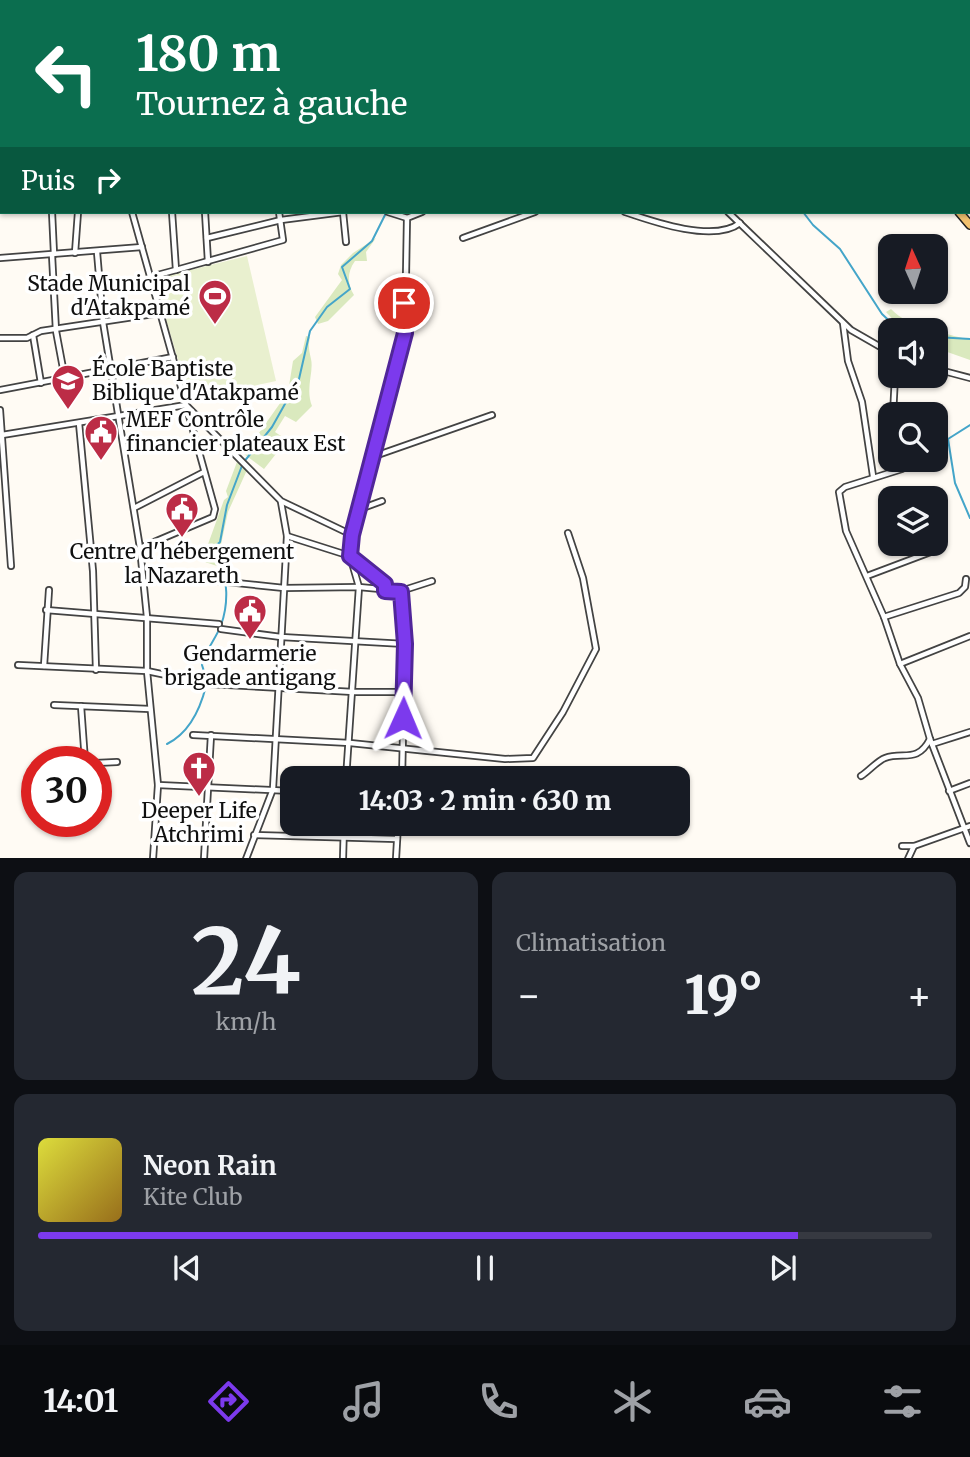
<!DOCTYPE html>
<html lang="fr">
<meta charset="utf-8">
<style>
body{margin:0;font-family:Merriweather,serif;background:#242831;color:#f1f3f6;height:100vh;display:flex;flex-direction:column;font-size:26px;white-space:nowrap}
*{box-sizing:border-box;margin:0}
p{font-size:23px;color:#9ea1a6}
.icon{flex:none;width:38px;height:38px;fill:none;stroke:currentColor;stroke-width:2;stroke-linecap:round;stroke-linejoin:round}
.map{position:relative;height:858px;overflow:hidden}
.details{display:flex;flex-direction:column;gap:14px;padding:14px;background:#0d0f14;flex:1}
.details>*{flex:none}
.top-card{position:absolute;left:0px;top:0px;width:971px;height:214px;box-shadow:0 2px 5px #0004;background:#0b6e4f;color:#fff;overflow:hidden}
.needle{width:46px;rotate:357deg}
.fabs{position:absolute;left:878px;top:234px;display:grid;gap:14px}
.fabs a{display:grid;place-items:center;width:70px;height:70px;border-radius:14px;background:#171b24;box-shadow:0 2px 5px #0004;font-size:35px}
.speed{position:absolute;left:21px;top:746px;display:flex;gap:14px;font-size:35px;font-weight:700;text-align:center}
.speed>*{display:grid;place-content:center;width:91px;height:91px;border-radius:50%;background:#171b24;box-shadow:0 2px 5px #0004;line-height:1}
.speed .limit{border:10px solid #d22;background:#fff;color:#111}
.pin{position:absolute;display:grid;place-items:center;width:60px;height:60px;color:#fff;margin:-30px;border:4px solid #fff;border-radius:50%;box-shadow:0 2px 7px #0007}
.me{position:absolute;width:77px;margin:-38px;rotate:1deg;stroke-linejoin:round;filter:drop-shadow(0 0 5px #0008)}
.turn{display:flex;align-items:center;gap:24px;height:147px;padding:0 21px;font-size:32px}
.turn .icon{width:91px;height:91px;stroke-width:2.5}
.turn b{display:block;font-size:49px;line-height:60px}
.then{display:flex;align-items:center;height:66px;padding:0 21px;background:#0003;gap:14px;font-size:26px}
.big{font-size:52px;font-weight:800;line-height:1.1}
.details .tile{flex:1;display:flex;flex-direction:column;justify-content:center;gap:10px;min-width:0;padding:0 24px;border-radius:14px;background:#242831}
.details .dial{align-items:center;gap:0}
.dial b{font-size:91px;line-height:1}
.song{display:flex;align-items:center;gap:21px}
.cover{width:84px;height:84px;border-radius:10px;background:linear-gradient(135deg,hsl(60 70% 55%),hsl(40 70% 35%))}
.played{height:7px;border-radius:4px;background:linear-gradient(90deg,#7c3aed 85%,#363941 85%)}
.keys{display:flex;justify-content:space-around;direction:ltr}
.heat{display:flex;justify-content:space-between;align-items:center;font-size:38px;direction:ltr}
.details .tiles{flex:1;display:grid;gap:14px;grid-template-columns:1fr 1fr}
.tile:last-child{grid-column:span 2}
.trip{position:absolute;left:280px;top:766px;width:410px;height:70px;border-radius:14px;background:#171b24;box-shadow:0 2px 5px #0004;font-weight:800;line-height:70px;text-align:center}
.tabs{display:flex;height:112px;justify-content:space-around;align-items:center;background:#090b0e;color:#9ea1a6}
.tabs .icon{width:49px;height:49px}
.tabs .selected{color:#7c3aed}
.tabs b{font-size:32px;color:#f1f3f6}
.map>svg:first-child{display:block}
.green{fill:#dae9be}
.pitch{fill:#e9f0cf}
.lines{fill:none;stroke-linecap:round;stroke-linejoin:round}
.stream{stroke:#44a5c9;stroke-width:2}
.minor-casing{stroke:#434343;stroke-width:8}
.primary-casing{stroke:#212121;stroke-width:10}
.minor{stroke:#fff;stroke-width:4.5}
.primary{stroke:#f3c26f;stroke-width:7}
.route-casing{stroke:#51269a;stroke-width:18}
.route{stroke:#7c3aed;stroke-width:12}
.labels{text-anchor:middle;stroke-width:7;stroke-linejoin:round;paint-order:stroke}
.poi-label{font-size:21px;fill:#101010;stroke:#fff}
</style>
<div class="map">
<svg width="970" height="859" viewBox="0 0 970 859">
<rect width="100%" height="100%" fill="#fffbf4"/>
<!-- green -->
<g class="green">
<path d="M376 238 366 252 367 261H355C347 272 347 284 354 295L328 321 318 324 315 317 342 280 338 274 341 265 353 253Z"/>
<path d="M891 309C910 329 943 332 970 340V360L936 348V331H904L886 312Z"/>
<path d="M306 336 310 337C308 347 309 350 311 359 314 372 305 388 312 406L296 422 285 416 275 432 287 440 264 469 244 454 288 392 293 361 302 353Z"/>
<polygon points="237,462 247,470 228,512 220,549 210,555 224,562 229,568 226,569 202,561 199,550 207,547 224,500 228,497 226,491"/>
</g>
<!-- pitch -->
<polygon class="pitch" points="247,256 276,381 190,400 154,279"/>
<g class="lines">
<!-- stream -->
<g class="stream">
<polyline points="425,0 426,2"/>
<polyline points="591,0 592,2"/>
<polyline points="803,212 813,225 840,249 882,314 900,331"/>
<polyline points="936,337 970,339"/>
<polyline points="970,425 948,439 955,483 970,518"/>
<path d="M207 681 202 665C205 650 216 639 221 625 228 606 229 578 218 561L211 560 206 554 220 542 227 505 243 463 272 427 299 379 310 331 327 307 350 289 342 267 372 241 386 213"/>
<path d="M167 744C189 733 200 710 206 686"/>
</g>
<defs>
<g id="minor">
<polyline points="30,0 30,2"/>
<polyline points="74,0 74,2"/>
<polyline points="300,0 305,2"/>
<polyline points="368,0 369,2"/>
<polyline points="476,0 479,2"/>
<polyline points="553,0 555,2"/>
<polyline points="165,2 165,0"/>
<polyline points="210,2 216,0"/>
<polyline points="254,2 255,0"/>
<polyline points="482,2 483,0"/>
<polyline points="639,2 640,0"/>
<polyline points="771,2 772,0"/>
<polyline points="873,2 875,0"/>
<polyline points="0,31 2,31"/>
<polyline points="970,133 970,132"/>
<polyline points="0,169 2,169"/>
<polyline points="52,212 54,254"/>
<polyline points="132,212 186,405 281,501 352,535"/>
<polyline points="205,212 208,262"/>
<polyline points="343,212 346,242"/>
<polyline points="388,212 407,218"/>
<path d="M625 212C654 222 714 243 740 223"/>
<polyline points="728,212 851,330 891,353"/>
<polyline points="207,238 281,220 343,212"/>
<polyline points="463,238 535,212"/>
<polyline points="97,252 103,322 140,548 147,617 147,671 158,785 153,859"/>
<polyline points="75,253 78,212"/>
<polyline points="52,255 56,331 65,379"/>
<polyline points="0,258 142,247"/>
<polyline points="176,270 283,240 279,212"/>
<polyline points="150,277 176,270 172,212"/>
<polyline points="843,323 848,361 862,402 873,476"/>
<polyline points="33,335 41,383"/>
<polyline points="0,338 27,338 41,331 160,313"/>
<polyline points="936,369 970,378"/>
<polyline points="0,390 173,357"/>
<polyline points="0,410 11,566"/>
<polyline points="893,415 895,376"/>
<polyline points="79,423 93,571 96,670"/>
<polyline points="2,435 186,405 215,509 213,517 140,548"/>
<polyline points="372,457 492,415"/>
<polyline points="912,460 902,469 845,487 839,492 846,531 884,617 900,664 918,698 930,739 970,843"/>
<polyline points="134,508 204,472"/>
<polyline points="360,509 382,501"/>
<polyline points="287,536 350,556 385,584 385,591"/>
<polyline points="159,575 284,588 359,587 401,591 432,581"/>
<polyline points="867,576 936,550"/>
<polyline points="401,591 405,644 402,779"/>
<polyline points="46,610 219,624"/>
<polyline points="884,617 959,593 965,587 966,579"/>
<polyline points="221,629 281,637 405,644"/>
<polyline points="900,664 970,636"/>
<polyline points="18,665 147,671 209,684 354,692 403,692"/>
<polyline points="44,666 49,590"/>
<polyline points="54,705 150,709"/>
<polyline points="81,706 85,761"/>
<polyline points="193,735 350,743 505,759 533,758 563,712 596,649 583,578 568,533"/>
<polyline points="932,744 970,732"/>
<polyline points="96,763 117,762"/>
<path d="M861 776C869 771 877 761 885 758 903 751 917 764 930 739"/>
<polyline points="346,779 359,587 350,556 352,535 405,333 407,218 422,212"/>
<polyline points="158,785 292,791"/>
<polyline points="949,791 970,783"/>
<polyline points="254,835 397,839"/>
<polyline points="902,846 914,846"/>
<polyline points="204,859 211,735"/>
<polyline points="246,859 273,789 287,536 281,502"/>
<polyline points="343,859 344,824"/>
<polyline points="396,859 398,824"/>
<polyline points="908,859 914,846 970,826"/>
</g>
<g id="primary">
<polyline points="720,0 722,2"/>
<polyline points="959,212 970,225"/>
</g>
</defs>
<!-- minor casing -->
<use href="#minor" class="minor-casing"/>
<!-- primary casing -->
<use href="#primary" class="primary-casing"/>
<!-- minor -->
<use href="#minor" class="minor"/>
<!-- primary -->
<use href="#primary" class="primary"/>
</g>
<g class="lines">
<defs>
<polyline id="route" points="403,718 405,644 401,592 385,591 385,584 350,556 352,535 405,333 404,303"/>
</defs>
<!-- route casing -->
<use href="#route" class="route-casing"/>
<!-- route -->
<use href="#route" class="route"/>
</g>
<!-- icons -->
<defs>
<symbol id="stadium-pin" viewBox="-11 -11 22 30"><path d="M0 17L-7.5 6A9.5 9.5 0 1 1 7.5 6Z" fill="#bc2c46" stroke="#fff"/><path d="M0-5a6.5 5 0 1 0 0 10a6.5 5 0 1 0 0-10ZM-3.5-1.8h7v3.6h-7Z" fill="#fff"/></symbol>
<symbol id="school-pin" viewBox="-11 -11 22 30"><path d="M0 17L-7.5 6A9.5 9.5 0 1 1 7.5 6Z" fill="#bc2c46" stroke="#fff"/><path d="M0-5L7-2L0 1L-7-2ZM-4 1L0 2.5L4 1V4Q0 6-4 4Z" fill="#fff"/></symbol>
<symbol id="civic-pin" viewBox="-11 -11 22 30"><path d="M0 17L-7.5 6A9.5 9.5 0 1 1 7.5 6Z" fill="#bc2c46" stroke="#fff"/><path d="M-.6-6.5H3V-4.5H.6V-3L4-1V1h2V6H-6V1h2V-1L-.6-3ZM-1.2 2.5V6h2.4V2.5Z" fill="#fff"/></symbol>
<symbol id="church-pin" viewBox="-11 -11 22 30"><path d="M0 17L-7.5 6A9.5 9.5 0 1 1 7.5 6Z" fill="#bc2c46" stroke="#fff"/><path d="M-1.2-6h2.4v3.5h3.3v2.4h-3.3V6h-2.4V-.1h-3.3v-2.4h3.3Z" fill="#fff"/></symbol>
</defs>
<g fill-rule="evenodd">
<use href="#stadium-pin" x="196" y="277" width="38" height="52"/>
<use href="#school-pin" x="49" y="362" width="38" height="52"/>
<use href="#civic-pin" x="82" y="413" width="38" height="52"/>
<use href="#civic-pin" x="163" y="490" width="38" height="52"/>
<use href="#civic-pin" x="231" y="592" width="38" height="52"/>
<use href="#church-pin" x="180" y="749" width="38" height="52"/>
</g>
<g class="labels">
<!-- poi labels -->
<g class="poi-label">
<text x="190" y="291" text-anchor="end">Stade Municipal<tspan x="190" dy="24">d'Atakpamé</tspan></text>
<text x="92" y="376" text-anchor="start">École Baptiste<tspan x="92" dy="24">Biblique d'Atakpamé</tspan></text>
<text x="126" y="427" text-anchor="start">MEF Contrôle<tspan x="126" dy="24">financier plateaux Est</tspan></text>
<text x="182" y="559">Centre d'hébergement<tspan x="182" dy="24">la Nazareth</tspan></text>
<text x="250" y="661">Gendarmerie<tspan x="250" dy="24">brigade antigang</tspan></text>
<text x="199" y="818">Deeper Life<tspan x="199" dy="24">Atchrimi</tspan></text>
</g>
</g>
</svg>
<div class="fabs">
<a><svg class="needle" viewBox="-14 -14 28 28"><path d="M0-13l5 13h-10z" fill="#e53935"/><path d="M0 13l5-13h-10z" fill="#9ea1a6"/></svg></a>
<a><svg class="icon" aria-label="sound" viewBox="0 0 24 24"><path d="M4 9h4l5-4v14l-5-4H4zM17 9q2 3 0 6"/></svg></a>
<a><svg class="icon" aria-label="search" viewBox="0 0 24 24"><circle cx="10" cy="10" r="6"/><path d="M15 15l6 6"/></svg></a>
<a><svg class="icon" aria-label="layers" viewBox="0 0 24 24"><path d="M12 4l9 5-9 5-9-5zM3 14l9 5 9-5"/></svg></a>
</div>
<div class="speed"><div class="limit">30</div></div>
<div class="pin" style="left:404px;top:303px;background:#d93025"><svg class="icon" aria-label="arrive" viewBox="0 0 24 24"><path d="M6 21V4h12l-3 4 3 4H6"/></svg></div>
<svg class="me" style="left:403px;top:718px" viewBox="-20 -20 40 40"><path d="M0-17L14 15 0 8-14 15z" fill="#7c3aed" stroke="#fff" stroke-width="4"/></svg>
<div class="trip">14:03 · 2 min · 630 m</div>
<div class="top-card">
<div class="turn"><svg class="icon" aria-label="left" viewBox="0 0 24 24"><path d="M17 20v-9H6M10 6l-5 5 5 5"/></svg><div><b>180 m</b>Tournez à gauche</div></div>
<div class="then">Puis<svg class="icon" aria-label="right" viewBox="0 0 24 24"><path d="M7 20v-9h11M14 6l5 5-5 5"/></svg></div>
</div>
</div>
<section class="details">
<div class="tiles">
<div class="tile dial"><b>24</b><p>km/h</p></div>
<div class="tile"><p>Climatisation</p>
<div class="heat"><a>−</a><b class="big">19°</b><a>+</a></div>
</div>
<div class="tile">
<div class="song"><i class="cover"></i><div><b>Neon Rain</b><p>Kite Club</p></div></div>
<div class="played"></div>
<div class="keys"><svg class="icon" aria-label="previous" viewBox="0 0 24 24"><path d="M18 5L8 12l10 7zM5 5v14"/></svg><svg class="icon" aria-label="pause" viewBox="0 0 24 24"><path d="M8 5v14M16 5v14"/></svg><svg class="icon" aria-label="next" viewBox="0 0 24 24"><path d="M6 5l10 7-10 7zM19 5v14"/></svg></div>
</div>
</div>
</section>
<nav class="tabs">
<b>14:01</b>
<svg class="icon selected" aria-label="directions" viewBox="0 0 24 24"><path d="M12 3l9 9-9 9-9-9zM9 14v-3h6M13 9l2 2-2 2"/></svg>
<svg class="icon" aria-label="music" viewBox="0 0 24 24"><path d="M9 18V5l10-2v13"/><circle cx="6" cy="18" r="3"/><circle cx="16" cy="16" r="3"/></svg>
<svg class="icon" aria-label="phone" viewBox="0 0 24 24"><path d="M5 4h4l2 5-3 2q2 4 5 5l2-3 5 2v4C11 20 4 13 5 4z"/></svg>
<svg class="icon" aria-label="climate" viewBox="0 0 24 24"><path d="M12 3v18M4 7l16 10M4 17L20 7"/></svg>
<svg class="icon" aria-label="car" viewBox="0 0 24 24"><path d="M5 17H2v-5l4-1 3-4h7l3 4 3 1v5h-3M9 17h6M6 11h13"/><circle cx="7" cy="17" r="2"/><circle cx="17" cy="17" r="2"/></svg>
<svg class="icon" aria-label="filters" viewBox="0 0 24 24"><path d="M4 7h16M4 17h16"/><circle cx="9" cy="7" r="2"/><circle cx="15" cy="17" r="2"/></svg>
</nav>
